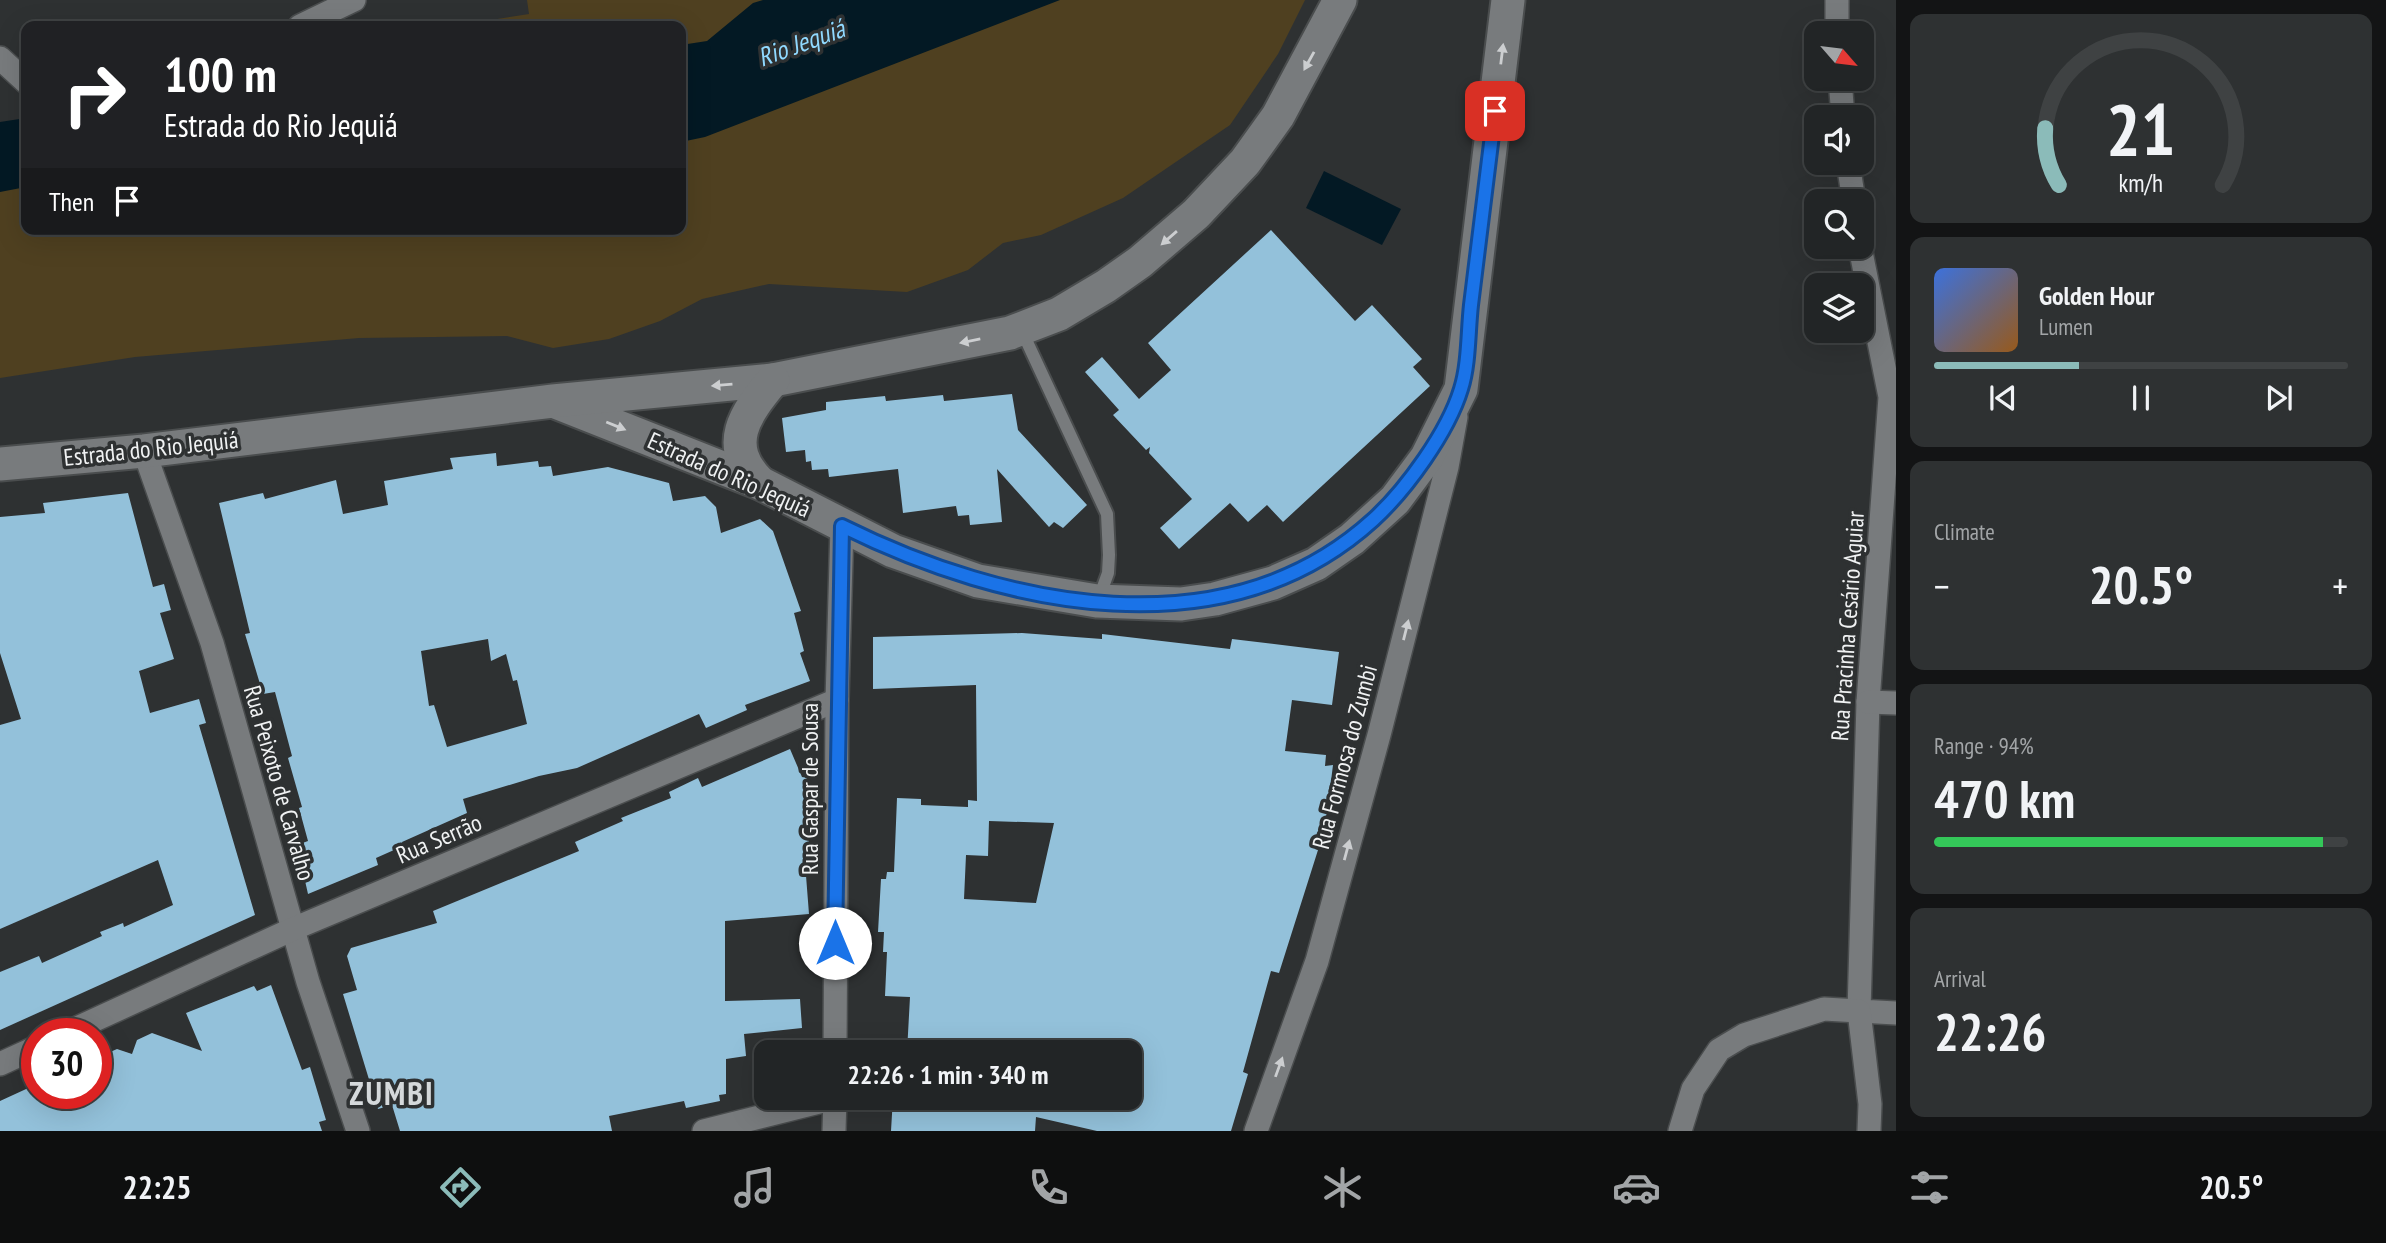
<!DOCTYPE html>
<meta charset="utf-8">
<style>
body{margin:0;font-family:"PT Sans Narrow",sans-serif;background:#2e3132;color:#f1f3f6;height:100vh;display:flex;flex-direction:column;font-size:26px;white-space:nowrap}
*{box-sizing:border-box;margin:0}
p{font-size:23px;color:#a2a5a7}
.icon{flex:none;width:38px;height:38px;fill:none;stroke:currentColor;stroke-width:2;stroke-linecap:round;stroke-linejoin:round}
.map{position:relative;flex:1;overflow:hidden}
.side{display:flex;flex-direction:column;gap:14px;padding:14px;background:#131415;width:490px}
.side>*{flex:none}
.top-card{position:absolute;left:21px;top:21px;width:665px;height:214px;border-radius:14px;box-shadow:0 7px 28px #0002,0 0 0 2px #3f4243;background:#202124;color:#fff;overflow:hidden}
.needle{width:46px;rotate:118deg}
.tools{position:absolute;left:1804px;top:21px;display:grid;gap:14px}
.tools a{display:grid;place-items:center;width:70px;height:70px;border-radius:14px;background:#222526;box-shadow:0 7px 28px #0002,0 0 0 2px #3f4243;font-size:35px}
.speed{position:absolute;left:21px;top:1018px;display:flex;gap:14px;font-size:35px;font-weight:700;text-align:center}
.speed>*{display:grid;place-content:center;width:91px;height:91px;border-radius:50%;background:#222526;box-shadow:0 7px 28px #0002,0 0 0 2px #3f4243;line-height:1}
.speed .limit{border:10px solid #d22;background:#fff;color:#111}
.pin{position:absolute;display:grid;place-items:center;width:60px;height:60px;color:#fff;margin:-30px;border-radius:14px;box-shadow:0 4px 10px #0006}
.me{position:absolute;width:77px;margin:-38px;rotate:0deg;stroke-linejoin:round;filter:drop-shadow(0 0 5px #0008)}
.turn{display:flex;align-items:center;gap:24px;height:147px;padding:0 28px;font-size:32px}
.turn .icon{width:91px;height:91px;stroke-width:2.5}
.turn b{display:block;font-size:49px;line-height:60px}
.then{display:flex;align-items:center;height:66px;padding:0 28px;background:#0003;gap:14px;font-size:26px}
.big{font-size:52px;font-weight:700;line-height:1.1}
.side .tile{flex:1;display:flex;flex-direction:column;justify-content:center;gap:10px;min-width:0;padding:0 24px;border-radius:14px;background:#2e3132}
.side .dial{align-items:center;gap:0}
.dial svg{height:182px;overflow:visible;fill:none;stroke:#3f4243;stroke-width:7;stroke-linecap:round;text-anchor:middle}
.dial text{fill:#f1f3f6;stroke:none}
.song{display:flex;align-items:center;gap:21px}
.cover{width:84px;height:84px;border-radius:10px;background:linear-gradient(135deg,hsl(220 70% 55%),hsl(30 70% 35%))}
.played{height:7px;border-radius:4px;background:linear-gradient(90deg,#8bbbb9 35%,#3f4243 35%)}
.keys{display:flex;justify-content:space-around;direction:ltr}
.heat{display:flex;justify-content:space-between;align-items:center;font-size:38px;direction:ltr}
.charge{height:10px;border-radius:5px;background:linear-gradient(90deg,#34c759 94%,#3f4243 0)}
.trip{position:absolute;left:754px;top:1040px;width:388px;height:70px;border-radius:14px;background:#222526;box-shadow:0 7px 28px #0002,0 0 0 2px #3f4243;font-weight:700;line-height:70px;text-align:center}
.menu{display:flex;height:112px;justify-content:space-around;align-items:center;background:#0e0f0f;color:#a2a5a7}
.menu .icon{width:49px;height:49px}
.menu .current{color:#8bbbb9}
.menu b{font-size:32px;color:#f1f3f6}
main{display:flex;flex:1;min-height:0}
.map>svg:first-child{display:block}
.green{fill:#4f4020}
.water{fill:#031924}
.building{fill:#93c1da;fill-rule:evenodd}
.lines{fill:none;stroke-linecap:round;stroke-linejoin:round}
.lane-casing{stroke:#4a4d4e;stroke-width:16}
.street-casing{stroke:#4a4d4e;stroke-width:26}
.secondary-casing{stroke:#4a4d4e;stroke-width:37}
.lane{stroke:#787b7d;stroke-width:12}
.street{stroke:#787b7d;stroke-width:23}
.secondary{stroke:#787b7d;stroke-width:33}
.oneway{fill:#ccced0}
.route-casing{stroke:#114b97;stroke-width:18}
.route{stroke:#1a73e8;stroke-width:12}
.labels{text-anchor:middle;stroke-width:7;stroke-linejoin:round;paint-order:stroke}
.street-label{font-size:24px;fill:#f0f2f3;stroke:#2e3132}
.water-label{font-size:26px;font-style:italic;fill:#90d9ff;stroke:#2e3132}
.district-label{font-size:32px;font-weight:bold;letter-spacing:2px;fill:#d5d9db;stroke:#2e3132}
</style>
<main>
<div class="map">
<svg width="1896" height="1131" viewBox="0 0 1896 1131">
<rect width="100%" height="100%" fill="#2e3132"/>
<!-- green -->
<g class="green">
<polygon points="527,0 801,0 681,57 681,26 453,26 529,14"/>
<polygon points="1016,0 1305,0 1278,54 1230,125 1123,198 1041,235 1003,243 968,270 907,292 769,284 702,299 660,321 609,339 553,348 507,336 359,338 135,357 0,378 0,176 26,171 26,229 681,229 681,126"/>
</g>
<!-- water -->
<g class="water">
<polygon points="763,0 1060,0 705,137 681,142 681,45 707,41 753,3"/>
<polygon points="26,118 26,187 0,192 0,122"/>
<polygon points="1324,171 1401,209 1382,245 1306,208"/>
</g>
<!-- building -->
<g class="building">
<polygon points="1271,230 1355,321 1372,305 1422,359 1413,367 1430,386 1283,522 1267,505 1248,522 1230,503 1179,549 1160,528 1192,499 1149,453 1150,447 1146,450 1113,415 1119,410 1085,372 1102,357 1139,399 1171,370 1148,343"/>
<polygon points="1012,394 1018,430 1087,505 1063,528 1054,522 1049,527 997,469 1002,522 970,525 969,515 958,516 956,506 903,513 898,469 829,477 828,469 812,470 811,461 806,462 805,450 786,452 782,418 826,410 826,402 885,396 886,401 943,395 944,401"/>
<path d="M496 453 497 466 538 461 539 467 551 466 553 476 608 467 669 483 673 501 705 496 716 507 721 533 760 519 773 531 801 611 794 613 804 651 800 653 810 681 745 705 747 710 706 728 699 714 577 768 539 776 463 799 467 813 402 842 403 846 376 858 378 865 308 894 297 845 308 841 299 808 302 807 288 758 292 756 275 692 263 694 245 634 250 633 219 503 263 493 265 499 336 480 343 514 388 505 384 481 453 469 450 458ZM488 639 491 661 506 654 513 681 517 680 527 724 447 747 434 705 429 706 421 651Z"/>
<polygon points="128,493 153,587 164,584 171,610 160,613 174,659 139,671 150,713 199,699 206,723 199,725 255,915 0,1030 0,972 39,956 42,963 102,936 100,932 123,923 124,927 173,905 158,860 0,929 0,725 21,719 0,653 0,517 45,513 43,503"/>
<path d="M1022 633 1102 639V634L1230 649 1232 639 1339 652 1332 705 1292 700 1285 751 1326 755 1325 766 1333 765 1327 813 1315 849 1318 850 1279 973 1271 971 1243 1072 1248 1074 1231 1131H1097L1036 1117 1035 1131H891L893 1097H1098L1130 1105V1052H907L910 997 885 996 887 952H883L884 932H878L881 879H886L887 872H894L897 798 921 799V805L968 807V800L977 801 976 685 873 689V637ZM989 821 1054 823 1036 903 964 899 966 855 988 856Z"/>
<polygon points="790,749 802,777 808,778 809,849 804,850 809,914 725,921 725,1001 800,999 802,1028 744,1034 746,1056 726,1059 726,1094 719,1095 720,1101 686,1108 684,1101 609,1116 612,1131 400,1131 392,1105 378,1109 343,994 357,990 347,956 351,948 437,923 433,911 579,851 575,842 623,821 621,818 671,798 669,792 698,778 702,787"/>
<polygon points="271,985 302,1070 310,1067 326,1120 319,1122 322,1131 0,1131 0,1101 37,1084 37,1094 96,1094 96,1068 101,1056 117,1049 132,1054 137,1040 152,1033 202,1051 186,1013 254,986 257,991"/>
</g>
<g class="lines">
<defs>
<polyline id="lane" points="1021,329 1107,514 1109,555 1108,573 1099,598"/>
<g id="street">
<polyline points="1837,0 1837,33"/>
<polyline points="300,26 354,0"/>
<polyline points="0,58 26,82"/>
<polyline points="1840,79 1843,117"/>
<polyline points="1848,163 1854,201"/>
<polyline points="1860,247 1890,397 1868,702 1859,1011 1896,1013"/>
<polyline points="144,451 212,643 308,982 358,1131"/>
<polyline points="1868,702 1896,703"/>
<polyline points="64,1034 293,929 837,700"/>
<polyline points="835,1052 837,700 842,526"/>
<polyline points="0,1064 37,1047"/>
<polyline points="704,1131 835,1098"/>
<polyline points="834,1131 835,1097"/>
<polyline points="1256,1131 1317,961 1379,735 1447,467 1456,417"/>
<polyline points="1680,1131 1693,1089 1719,1050 1744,1035 1824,1009 1859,1011 1870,1104 1869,1131"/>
</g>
<g id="secondary">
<polyline points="558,403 760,483 893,551 978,581 1097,601 1181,604 1215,599 1273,583 1316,564 1352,539 1395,500 1427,457 1461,389 1508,0"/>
<polyline points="0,464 144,451 553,401 773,380 1010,333 1059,314 1106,286 1140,262 1196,214 1245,162 1278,116 1340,0"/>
<path d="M760 483C722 445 745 414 773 380"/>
</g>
</defs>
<!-- lane casing -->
<use href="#lane" class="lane-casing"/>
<!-- street casing -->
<use href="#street" class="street-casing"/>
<!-- secondary casing -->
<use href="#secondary" class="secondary-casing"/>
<!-- lane -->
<use href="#lane" class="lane"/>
<!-- street -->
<use href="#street" class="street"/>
<!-- secondary -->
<use href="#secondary" class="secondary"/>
</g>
<!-- one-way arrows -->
<defs><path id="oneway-solid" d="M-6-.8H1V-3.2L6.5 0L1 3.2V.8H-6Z" transform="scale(1.75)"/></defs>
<g class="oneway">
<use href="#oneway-solid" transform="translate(1502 54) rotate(-83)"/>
<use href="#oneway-solid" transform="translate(1309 61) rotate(119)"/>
<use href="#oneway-solid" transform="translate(1169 238) rotate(139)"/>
<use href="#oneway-solid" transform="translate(970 341) rotate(169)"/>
<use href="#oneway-solid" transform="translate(722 385) rotate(175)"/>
<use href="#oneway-solid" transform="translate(616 426) rotate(22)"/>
<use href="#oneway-solid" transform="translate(1406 630) rotate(-76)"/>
<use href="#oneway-solid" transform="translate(1347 850) rotate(-75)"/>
<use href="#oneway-solid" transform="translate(1279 1067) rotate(-70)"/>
</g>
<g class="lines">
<defs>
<path id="route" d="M835 943 842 526C1005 607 1225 654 1373 520 1406 490 1448 432 1461 389 1469 364 1468 332 1471 305 1479 241 1487 176 1495 111"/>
</defs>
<!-- route casing -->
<use href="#route" class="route-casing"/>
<!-- route -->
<use href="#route" class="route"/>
</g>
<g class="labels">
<!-- street labels -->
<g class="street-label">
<text transform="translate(151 449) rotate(-6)" y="8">Estrada do Rio Jequiá</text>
<text transform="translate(729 475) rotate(24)" y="8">Estrada do Rio Jequiá</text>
<text transform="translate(1848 626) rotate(-86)" y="8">Rua Pracinha Cesário Aguiar</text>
<text transform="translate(1345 757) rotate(-75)" y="8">Rua Formosa do Zumbi</text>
<text transform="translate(279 783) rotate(74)" y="8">Rua Peixoto de Carvalho</text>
<text transform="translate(810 789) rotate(-90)" y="8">Rua Gaspar de Sousa</text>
<text transform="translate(439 839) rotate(-23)" y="8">Rua Serrão</text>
</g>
<!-- water labels -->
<g class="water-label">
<text transform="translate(801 43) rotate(-20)" y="9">Rio Jequiá</text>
</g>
<!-- district labels -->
<g class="district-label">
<text x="392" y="1105">ZUMBI</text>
</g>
</g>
</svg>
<div class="tools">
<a><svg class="needle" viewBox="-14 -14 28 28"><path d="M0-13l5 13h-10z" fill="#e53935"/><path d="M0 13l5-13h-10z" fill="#a2a5a7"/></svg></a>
<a><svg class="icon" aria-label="sound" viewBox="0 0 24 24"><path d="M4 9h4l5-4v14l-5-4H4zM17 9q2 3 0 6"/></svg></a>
<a><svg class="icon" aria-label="search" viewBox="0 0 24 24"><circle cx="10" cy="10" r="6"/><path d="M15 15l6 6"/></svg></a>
<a><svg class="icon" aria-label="layers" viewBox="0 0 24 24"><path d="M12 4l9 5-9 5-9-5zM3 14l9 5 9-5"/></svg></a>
</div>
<div class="speed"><div class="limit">30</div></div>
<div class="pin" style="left:1495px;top:111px;background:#d93025"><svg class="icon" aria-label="arrive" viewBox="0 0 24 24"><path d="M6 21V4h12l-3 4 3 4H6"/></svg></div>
<svg class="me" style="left:835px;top:943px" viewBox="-20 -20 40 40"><circle r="19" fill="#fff"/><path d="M0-13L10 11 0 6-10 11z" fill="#1a73e8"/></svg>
<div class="trip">22:26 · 1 min · 340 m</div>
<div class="top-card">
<div class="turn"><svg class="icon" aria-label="right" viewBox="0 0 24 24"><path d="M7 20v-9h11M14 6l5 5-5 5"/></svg><div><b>100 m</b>Estrada do Rio Jequiá</div></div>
<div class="then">Then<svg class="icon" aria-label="arrive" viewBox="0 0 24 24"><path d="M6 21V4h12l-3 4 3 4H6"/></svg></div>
</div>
</div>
<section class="side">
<div class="tile dial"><svg viewBox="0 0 100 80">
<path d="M14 69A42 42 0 1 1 86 69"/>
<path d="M14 69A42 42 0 0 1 8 44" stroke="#8bbbb9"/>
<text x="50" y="56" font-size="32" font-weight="700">21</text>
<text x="50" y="72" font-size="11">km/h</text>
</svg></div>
<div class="tile">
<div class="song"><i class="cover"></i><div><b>Golden Hour</b><p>Lumen</p></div></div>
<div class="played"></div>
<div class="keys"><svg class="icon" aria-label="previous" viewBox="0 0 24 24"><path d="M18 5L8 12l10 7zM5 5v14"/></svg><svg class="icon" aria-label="pause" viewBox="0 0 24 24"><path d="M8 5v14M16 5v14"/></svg><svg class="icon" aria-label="next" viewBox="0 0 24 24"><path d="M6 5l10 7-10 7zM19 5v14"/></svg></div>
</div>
<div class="tile"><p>Climate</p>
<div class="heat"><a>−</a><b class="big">20.5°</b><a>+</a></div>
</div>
<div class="tile"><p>Range · 94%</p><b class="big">470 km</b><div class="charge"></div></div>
<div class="tile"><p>Arrival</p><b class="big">22:26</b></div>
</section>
</main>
<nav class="menu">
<b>22:25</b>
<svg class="icon current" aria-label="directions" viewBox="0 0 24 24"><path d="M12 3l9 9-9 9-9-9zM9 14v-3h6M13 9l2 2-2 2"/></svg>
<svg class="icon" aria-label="music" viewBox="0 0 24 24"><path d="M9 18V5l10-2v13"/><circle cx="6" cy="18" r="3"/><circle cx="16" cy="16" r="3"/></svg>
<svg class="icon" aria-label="phone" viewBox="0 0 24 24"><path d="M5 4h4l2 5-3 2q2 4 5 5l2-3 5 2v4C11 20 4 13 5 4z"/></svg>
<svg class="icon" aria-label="climate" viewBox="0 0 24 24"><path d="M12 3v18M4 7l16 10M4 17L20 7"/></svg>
<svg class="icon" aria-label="car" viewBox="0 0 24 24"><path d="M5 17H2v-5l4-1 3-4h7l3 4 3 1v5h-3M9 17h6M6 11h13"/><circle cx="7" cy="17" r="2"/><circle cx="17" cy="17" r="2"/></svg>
<svg class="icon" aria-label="filters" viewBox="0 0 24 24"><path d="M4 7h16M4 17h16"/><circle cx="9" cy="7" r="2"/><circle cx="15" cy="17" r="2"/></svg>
<b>20.5°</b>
</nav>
